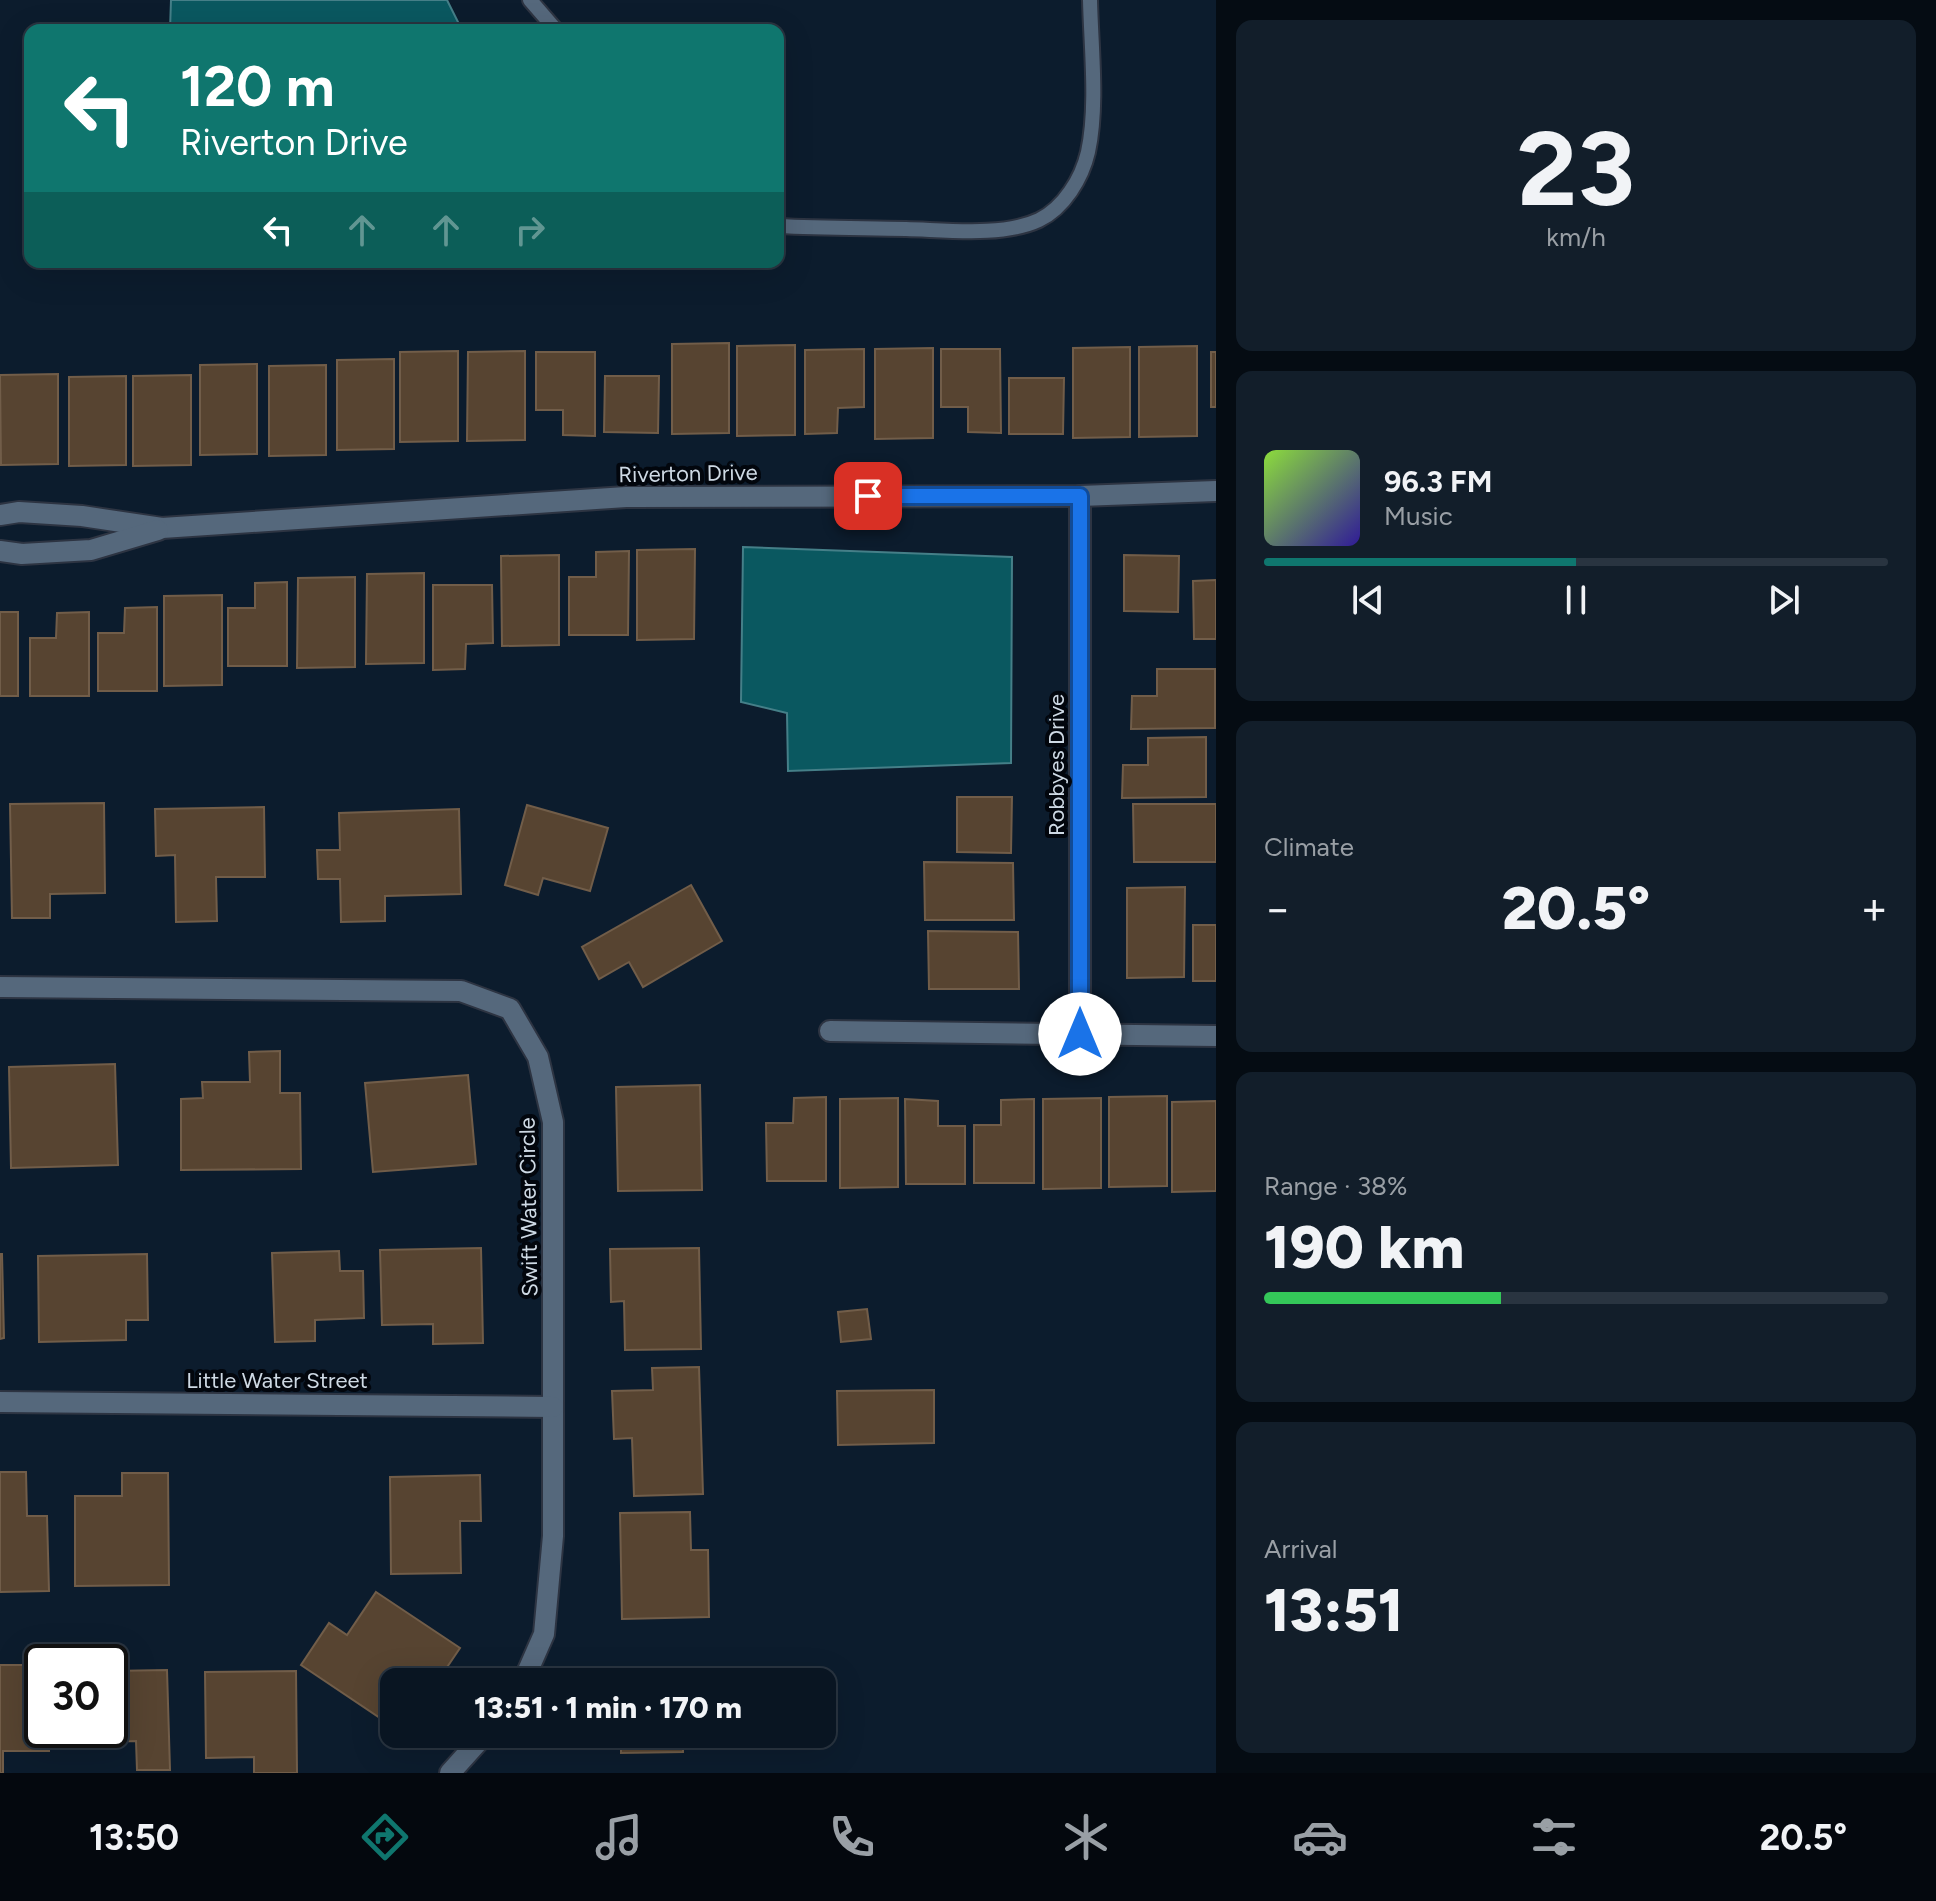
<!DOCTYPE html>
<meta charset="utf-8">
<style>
body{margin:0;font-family:Figtree,sans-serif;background:#121e2a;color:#f1f3f6;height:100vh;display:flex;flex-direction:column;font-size:30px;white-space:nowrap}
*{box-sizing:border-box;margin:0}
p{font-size:26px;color:#999fa5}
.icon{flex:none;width:44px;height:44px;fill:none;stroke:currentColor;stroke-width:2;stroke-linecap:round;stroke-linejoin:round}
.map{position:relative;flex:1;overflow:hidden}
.side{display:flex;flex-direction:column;gap:20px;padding:20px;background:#050c13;width:720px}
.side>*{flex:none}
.hud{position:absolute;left:24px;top:24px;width:760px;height:244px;border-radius:16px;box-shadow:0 8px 32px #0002,0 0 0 2px #293440;background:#0f766e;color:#fff;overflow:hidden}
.speed{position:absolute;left:24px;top:1644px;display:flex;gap:16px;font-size:40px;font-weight:700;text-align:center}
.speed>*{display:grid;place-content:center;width:104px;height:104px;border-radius:50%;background:#091522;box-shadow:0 8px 32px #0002,0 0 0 2px #293440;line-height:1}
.speed .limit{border:4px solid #111;border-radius:12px;background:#fff;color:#111}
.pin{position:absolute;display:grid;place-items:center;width:68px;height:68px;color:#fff;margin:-34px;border-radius:16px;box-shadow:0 4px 12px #0006}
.me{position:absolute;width:88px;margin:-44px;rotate:0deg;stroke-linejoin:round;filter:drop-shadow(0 0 6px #0008)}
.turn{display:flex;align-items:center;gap:28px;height:168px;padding:0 24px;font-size:36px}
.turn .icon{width:104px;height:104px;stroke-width:2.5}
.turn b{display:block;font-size:56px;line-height:68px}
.lanes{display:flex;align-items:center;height:76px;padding:0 24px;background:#0003;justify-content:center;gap:40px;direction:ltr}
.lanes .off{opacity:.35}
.big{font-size:60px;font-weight:800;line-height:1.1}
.side .tile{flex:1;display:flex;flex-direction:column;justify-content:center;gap:12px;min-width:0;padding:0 28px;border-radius:16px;background:#121e2a}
.side .dial{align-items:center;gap:0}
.dial b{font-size:104px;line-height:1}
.song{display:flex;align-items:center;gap:24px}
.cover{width:96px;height:96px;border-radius:12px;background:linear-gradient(135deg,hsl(90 70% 55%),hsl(250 70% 35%))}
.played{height:8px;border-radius:4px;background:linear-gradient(90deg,#0f766e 50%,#293440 50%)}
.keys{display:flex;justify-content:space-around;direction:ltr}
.heat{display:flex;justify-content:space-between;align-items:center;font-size:44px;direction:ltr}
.charge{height:12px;border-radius:6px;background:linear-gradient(90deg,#34c759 38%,#293440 0)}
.trip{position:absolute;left:380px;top:1668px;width:456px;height:80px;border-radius:16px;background:#091522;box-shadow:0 8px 32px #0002,0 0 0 2px #293440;font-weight:800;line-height:80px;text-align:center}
.dock{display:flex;height:128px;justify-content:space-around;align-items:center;background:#04080e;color:#999fa5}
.dock .icon{width:56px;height:56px}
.dock .active{color:#0f766e}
.dock b{font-size:36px;color:#f1f3f6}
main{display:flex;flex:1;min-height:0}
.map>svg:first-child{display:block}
.water{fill:#0a5860;stroke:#457f88;stroke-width:2}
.building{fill:#574431;stroke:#715d49;stroke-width:2}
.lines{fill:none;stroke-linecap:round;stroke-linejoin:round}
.service-casing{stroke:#2d3442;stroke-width:18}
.minor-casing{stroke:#2d3442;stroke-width:24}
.service{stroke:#55687c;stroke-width:14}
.minor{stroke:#55687c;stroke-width:20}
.route-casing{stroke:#114b97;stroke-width:20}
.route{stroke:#1a73e8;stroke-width:14}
.labels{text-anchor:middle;stroke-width:8;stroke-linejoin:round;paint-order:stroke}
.street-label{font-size:22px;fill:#ced9e4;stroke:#02060d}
</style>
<main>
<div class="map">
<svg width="1216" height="1773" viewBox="0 0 1216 1773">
<rect width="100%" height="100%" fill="#0c1c2d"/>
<!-- water -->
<g class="water">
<polygon points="171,0 447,0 462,30 170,30"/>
<polygon points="743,547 1012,557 1011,763 788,771 787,713 741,702"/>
</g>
<!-- building -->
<g class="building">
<polygon points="729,343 729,433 672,434 672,344"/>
<polygon points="795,345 795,435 737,436 737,346"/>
<polygon points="1197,346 1197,436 1139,437 1139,347"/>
<polygon points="1130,347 1130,437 1073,438 1073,348"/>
<polygon points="933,348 933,438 875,439 875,349"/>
<polygon points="864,349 864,407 838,408 837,433 805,434 805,350"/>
<polygon points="941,349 1000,349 1001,433 968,432 968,407 941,407"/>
<polygon points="458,351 458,441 400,442 400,352"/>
<polygon points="525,351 525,440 467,441 468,352"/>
<polygon points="536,352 595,352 595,436 563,435 563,410 536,410"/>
<rect x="1211" y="352" width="5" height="55"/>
<polygon points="394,359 394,449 337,450 337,360"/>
<polygon points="257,364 257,454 200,455 200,365"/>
<polygon points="326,365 326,455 269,456 269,366"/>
<polygon points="58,374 58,464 1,465 0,375"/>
<polygon points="191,375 191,465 133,466 133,376"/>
<polygon points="126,376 126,465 69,466 69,377"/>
<polygon points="605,376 659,376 658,433 604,432"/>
<polygon points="1009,378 1064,378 1063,434 1009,434"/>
<polygon points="695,549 694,639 637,640 637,550"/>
<polygon points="629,551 628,635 569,635 569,577 596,577 596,552"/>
<polygon points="559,555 559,645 502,646 501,556"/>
<polygon points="1124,555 1179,556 1178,612 1124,611"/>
<polygon points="424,573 424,663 366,664 367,574"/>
<polygon points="355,577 355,667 297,668 298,578"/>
<polygon points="1216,580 1216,639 1194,639 1193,581"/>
<polygon points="287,582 287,666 228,666 228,608 255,608 255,583"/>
<polygon points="433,585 492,585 493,643 466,644 465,669 433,670"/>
<polygon points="222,595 222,685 164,686 164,596"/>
<polygon points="157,607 157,691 98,691 98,633 124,633 125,608"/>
<rect x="0" y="612" width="18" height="84"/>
<polygon points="89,612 89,696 30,696 30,638 56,638 57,613"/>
<polygon points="1157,669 1215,669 1215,728 1131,729 1132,696 1157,696"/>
<polygon points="1206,737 1206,797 1122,798 1123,765 1148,765 1148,738"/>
<polygon points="957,797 1012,797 1011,853 957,852"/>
<polygon points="104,803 105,893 50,894 50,918 12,918 10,804"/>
<polygon points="1133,804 1216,804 1216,862 1134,862"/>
<polygon points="527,805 608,828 590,891 543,878 538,895 505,885"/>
<polygon points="264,807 265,877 216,877 217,921 176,922 175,855 156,856 155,809"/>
<polygon points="459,809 461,894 385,896 385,921 341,922 340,879 318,879 317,850 340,850 339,813"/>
<polygon points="924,862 1013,863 1014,920 925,920"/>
<polygon points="691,885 722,941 643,987 629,962 599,979 582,947"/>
<polygon points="1185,887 1184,977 1127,978 1127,888"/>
<rect x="1193" y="925" width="23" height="56"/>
<polygon points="928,931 1018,932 1019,989 929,989"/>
<polygon points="280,1051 280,1093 300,1093 301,1169 181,1170 181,1099 203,1098 202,1082 250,1082 249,1052"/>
<polygon points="115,1064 118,1165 11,1168 9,1067"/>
<polygon points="468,1075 476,1164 373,1172 365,1083"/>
<polygon points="700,1085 702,1190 618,1191 616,1087"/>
<polygon points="1167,1096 1167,1186 1109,1187 1109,1097"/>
<polygon points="826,1097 826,1181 767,1181 766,1123 793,1123 794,1098"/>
<polygon points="898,1098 898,1187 840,1188 840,1099"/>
<polygon points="1101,1098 1101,1188 1043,1189 1043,1099"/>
<polygon points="905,1099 938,1101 938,1126 965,1126 965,1184 906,1184"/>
<polygon points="1034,1099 1034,1183 974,1183 974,1125 1001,1125 1001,1100"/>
<polygon points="1216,1101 1216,1191 1172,1192 1172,1102"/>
<polygon points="481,1248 483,1343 433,1344 433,1324 382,1325 380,1250"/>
<polygon points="699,1248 701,1349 625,1350 624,1301 611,1302 610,1249"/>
<polygon points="339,1251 340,1271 363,1271 364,1318 315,1320 315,1341 275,1342 272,1253"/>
<polygon points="0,1254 2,1254 4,1338 0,1339"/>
<polygon points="147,1254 148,1320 126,1320 126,1340 39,1342 38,1256"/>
<polygon points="867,1309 871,1339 841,1342 838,1312"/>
<polygon points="699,1367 703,1494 634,1496 632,1438 614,1439 612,1391 653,1390 652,1368"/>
<polygon points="934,1390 934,1443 838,1445 837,1391"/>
<polygon points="0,1472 26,1472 27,1516 47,1516 49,1591 0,1592"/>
<polygon points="122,1473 168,1473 169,1585 75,1586 75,1496 122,1496"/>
<polygon points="480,1475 481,1521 460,1521 461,1573 391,1574 390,1477"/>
<polygon points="690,1512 691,1550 708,1550 709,1617 622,1619 620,1513"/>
<polygon points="376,1592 460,1648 437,1682 428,1682 420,1677 417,1682 394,1682 394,1716 389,1724 301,1665 329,1623 347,1635"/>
<polygon points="0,1665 42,1665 42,1730 49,1730 49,1751 3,1751 3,1773 0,1773"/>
<polygon points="167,1670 170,1770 137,1770 136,1741 77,1743 76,1730 110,1730 110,1671"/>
<polygon points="296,1671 297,1773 254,1773 254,1757 206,1758 205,1672"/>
<rect x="595" y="1674" width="106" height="8"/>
<polygon points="621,1734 683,1734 683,1752 621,1753"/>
</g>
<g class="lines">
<defs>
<g id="service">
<polyline points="530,0 556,30"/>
<path d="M778 226C821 228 863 228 906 229 946 230 1003 237 1039 220 1064 208 1082 178 1088 152 1098 106 1091 47 1090 0"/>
</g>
<g id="minor">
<polyline points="0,515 19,512 82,516 162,528 626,497 1080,496 1216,491"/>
<polyline points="0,551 22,554 91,550 158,530"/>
<polyline points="0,987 461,991 510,1009 538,1057 553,1122 553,1536 544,1634 523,1682"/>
<polyline points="830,1031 1216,1036"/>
<polyline points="1080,1034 1080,496"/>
<polyline points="0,1402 553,1407"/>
<polyline points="450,1773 485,1734"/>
</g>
</defs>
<!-- service casing -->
<use href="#service" class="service-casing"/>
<!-- minor casing -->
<use href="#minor" class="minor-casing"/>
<!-- service -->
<use href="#service" class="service"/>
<!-- minor -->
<use href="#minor" class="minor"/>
</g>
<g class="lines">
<defs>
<polyline id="route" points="868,496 1080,496 1080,1034"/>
</defs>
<!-- route casing -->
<use href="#route" class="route-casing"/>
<!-- route -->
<use href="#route" class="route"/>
</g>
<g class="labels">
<!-- street labels -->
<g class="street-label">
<text transform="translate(688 473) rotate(-1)" y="8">Riverton Drive</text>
<text transform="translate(1056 765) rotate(-90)" y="8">Robbyes Drive</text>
<text transform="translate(528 1207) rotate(-91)" y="8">Swift Water Circle</text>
<text x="277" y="1388">Little Water Street</text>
</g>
</g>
</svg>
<div class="speed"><div class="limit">30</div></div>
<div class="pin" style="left:868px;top:496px;background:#d93025"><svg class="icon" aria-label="arrive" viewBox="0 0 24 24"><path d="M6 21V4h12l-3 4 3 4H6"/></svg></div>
<svg class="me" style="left:1080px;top:1034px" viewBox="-20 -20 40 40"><circle r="19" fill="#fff"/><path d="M0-13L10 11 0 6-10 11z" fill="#1a73e8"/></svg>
<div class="trip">13:51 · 1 min · 170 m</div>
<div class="hud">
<div class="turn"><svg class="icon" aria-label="left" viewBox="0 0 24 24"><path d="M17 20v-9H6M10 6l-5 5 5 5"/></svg><div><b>120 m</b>Riverton Drive</div></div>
<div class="lanes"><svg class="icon" aria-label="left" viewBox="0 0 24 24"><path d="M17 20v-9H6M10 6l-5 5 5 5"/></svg><svg class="icon off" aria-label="ahead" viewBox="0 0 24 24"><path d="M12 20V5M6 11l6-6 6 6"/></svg><svg class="icon off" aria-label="ahead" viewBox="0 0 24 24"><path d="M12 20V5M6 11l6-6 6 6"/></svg><svg class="icon off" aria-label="right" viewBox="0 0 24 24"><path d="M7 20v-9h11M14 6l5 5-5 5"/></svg></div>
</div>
</div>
<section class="side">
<div class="tile dial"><b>23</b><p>km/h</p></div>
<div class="tile">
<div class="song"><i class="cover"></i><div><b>96.3 FM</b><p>Music</p></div></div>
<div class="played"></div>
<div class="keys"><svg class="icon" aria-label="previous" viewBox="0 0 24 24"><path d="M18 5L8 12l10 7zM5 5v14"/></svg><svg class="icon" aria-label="pause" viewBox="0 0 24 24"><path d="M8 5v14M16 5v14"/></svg><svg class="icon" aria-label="next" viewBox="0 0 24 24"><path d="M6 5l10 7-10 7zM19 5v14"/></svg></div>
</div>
<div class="tile"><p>Climate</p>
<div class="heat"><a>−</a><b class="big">20.5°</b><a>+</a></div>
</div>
<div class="tile"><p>Range · 38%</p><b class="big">190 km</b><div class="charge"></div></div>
<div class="tile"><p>Arrival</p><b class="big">13:51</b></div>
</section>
</main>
<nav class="dock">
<b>13:50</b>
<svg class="icon active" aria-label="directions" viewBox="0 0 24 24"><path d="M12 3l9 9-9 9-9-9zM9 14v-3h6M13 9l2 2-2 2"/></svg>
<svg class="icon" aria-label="music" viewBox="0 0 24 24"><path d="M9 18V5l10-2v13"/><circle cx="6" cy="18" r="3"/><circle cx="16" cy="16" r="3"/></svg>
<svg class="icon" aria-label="phone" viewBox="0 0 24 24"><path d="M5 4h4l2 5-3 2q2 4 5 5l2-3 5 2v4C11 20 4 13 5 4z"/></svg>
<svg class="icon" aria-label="climate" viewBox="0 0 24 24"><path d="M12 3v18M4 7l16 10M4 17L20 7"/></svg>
<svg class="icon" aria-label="car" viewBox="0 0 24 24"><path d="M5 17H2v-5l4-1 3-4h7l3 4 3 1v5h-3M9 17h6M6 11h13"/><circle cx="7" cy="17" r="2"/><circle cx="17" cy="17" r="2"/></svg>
<svg class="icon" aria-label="filters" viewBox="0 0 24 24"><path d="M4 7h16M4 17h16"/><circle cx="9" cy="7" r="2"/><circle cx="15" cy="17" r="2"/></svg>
<b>20.5°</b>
</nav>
